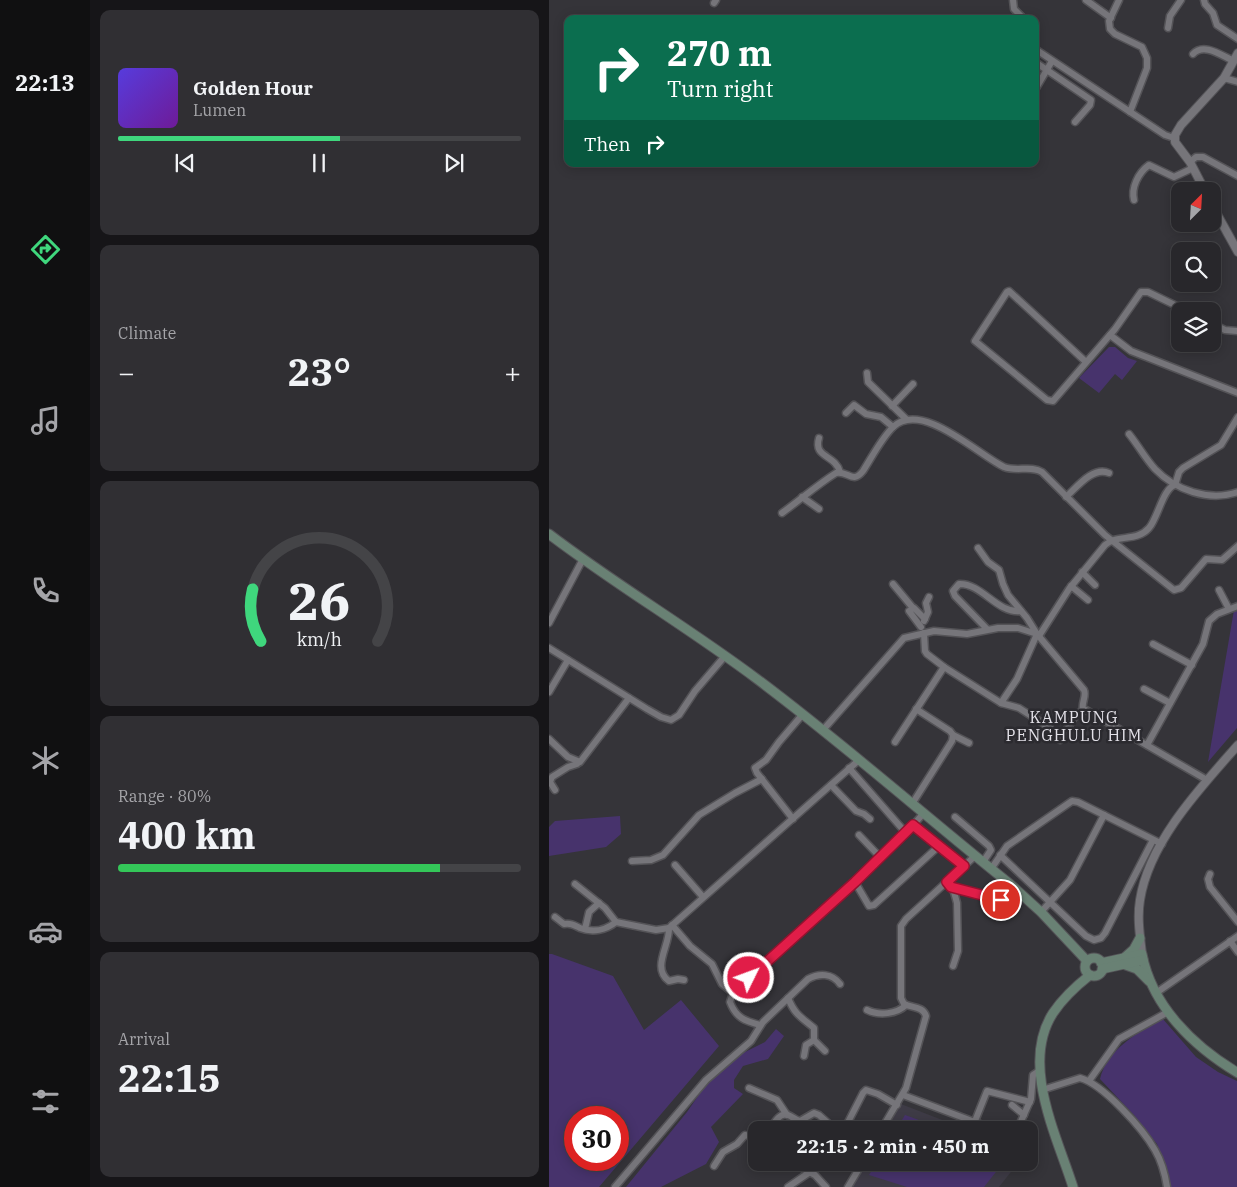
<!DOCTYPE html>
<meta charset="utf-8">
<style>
body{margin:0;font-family:"IBM Plex Serif",serif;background:#302f33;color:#f1f3f6;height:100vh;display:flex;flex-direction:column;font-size:19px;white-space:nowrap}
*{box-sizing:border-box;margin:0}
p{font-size:16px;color:#a5a5a9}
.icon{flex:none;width:28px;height:28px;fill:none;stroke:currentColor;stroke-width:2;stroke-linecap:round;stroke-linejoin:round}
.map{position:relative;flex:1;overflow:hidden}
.drawer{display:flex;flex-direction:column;gap:10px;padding:10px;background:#161518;width:459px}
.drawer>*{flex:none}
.top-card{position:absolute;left:15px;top:15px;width:475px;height:152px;border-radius:10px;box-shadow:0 2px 12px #0003,0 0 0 1px #444447;background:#0b6e4f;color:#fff;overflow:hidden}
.needle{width:32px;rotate:24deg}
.fabs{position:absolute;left:622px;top:182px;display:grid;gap:10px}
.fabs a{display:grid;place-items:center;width:50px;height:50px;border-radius:10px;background:#28272b;box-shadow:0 2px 12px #0003,0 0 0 1px #444447;font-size:25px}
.speed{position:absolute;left:15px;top:1106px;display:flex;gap:10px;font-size:25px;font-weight:700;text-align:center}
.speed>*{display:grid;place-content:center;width:65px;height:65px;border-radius:50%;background:#28272b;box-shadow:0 2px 12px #0003,0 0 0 1px #444447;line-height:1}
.speed .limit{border:8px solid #d22;background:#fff;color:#111}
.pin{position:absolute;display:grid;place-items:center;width:42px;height:42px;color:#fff;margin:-21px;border:2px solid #fff;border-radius:50%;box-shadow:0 1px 5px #0007}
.me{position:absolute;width:55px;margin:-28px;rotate:48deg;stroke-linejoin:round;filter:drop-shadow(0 0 4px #0008)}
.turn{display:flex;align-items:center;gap:18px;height:105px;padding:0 20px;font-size:22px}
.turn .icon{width:65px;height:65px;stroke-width:2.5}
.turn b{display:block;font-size:35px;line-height:42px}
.then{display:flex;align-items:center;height:48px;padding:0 20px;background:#0003;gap:10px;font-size:19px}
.big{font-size:38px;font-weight:700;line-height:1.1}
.drawer .card{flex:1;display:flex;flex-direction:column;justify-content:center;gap:8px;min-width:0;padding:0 18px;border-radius:10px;background:#302f33}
.drawer .dial{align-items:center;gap:0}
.dial svg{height:130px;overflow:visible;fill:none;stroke:#444447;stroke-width:7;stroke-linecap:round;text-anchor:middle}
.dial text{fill:#f1f3f6;stroke:none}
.song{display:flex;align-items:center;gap:15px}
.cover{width:60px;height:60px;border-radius:8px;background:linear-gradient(135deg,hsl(250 70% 55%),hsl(280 70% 35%))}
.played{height:5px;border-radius:2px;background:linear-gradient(90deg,#3fd77d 55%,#444447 55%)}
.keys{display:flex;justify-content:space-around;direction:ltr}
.heat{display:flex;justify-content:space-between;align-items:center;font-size:28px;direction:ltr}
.charge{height:8px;border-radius:4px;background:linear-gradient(90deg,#34c759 80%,#444447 0)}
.trip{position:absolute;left:199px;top:1121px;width:290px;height:50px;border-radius:10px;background:#28272b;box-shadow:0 2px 12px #0003,0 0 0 1px #444447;font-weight:700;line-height:50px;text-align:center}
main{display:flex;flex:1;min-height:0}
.dock{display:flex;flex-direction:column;width:90px;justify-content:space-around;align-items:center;background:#101011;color:#a5a5a9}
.dock .icon{width:35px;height:35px}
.dock .current{color:#3fd77d}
.dock b{font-size:22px;color:#f1f3f6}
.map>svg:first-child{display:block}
.built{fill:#3e3b46}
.green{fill:#47336c;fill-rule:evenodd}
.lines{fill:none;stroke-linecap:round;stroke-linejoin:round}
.minor-casing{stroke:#545357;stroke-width:9}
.tertiary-casing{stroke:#545357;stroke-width:10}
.secondary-casing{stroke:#545357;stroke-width:11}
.minor{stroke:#76757a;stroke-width:6}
.tertiary{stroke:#76757a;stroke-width:8}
.secondary{stroke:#698174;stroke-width:9}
.route-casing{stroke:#92132f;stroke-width:12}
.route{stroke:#e11d48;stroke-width:9}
.labels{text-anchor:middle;stroke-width:5;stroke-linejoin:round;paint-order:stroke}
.quarter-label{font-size:16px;letter-spacing:1px;fill:#e3e1e8;stroke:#2b2a2f}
</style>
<main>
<nav class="dock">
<b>22:13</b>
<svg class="icon current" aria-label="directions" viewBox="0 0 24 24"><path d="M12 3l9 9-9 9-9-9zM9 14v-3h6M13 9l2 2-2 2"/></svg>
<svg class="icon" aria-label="music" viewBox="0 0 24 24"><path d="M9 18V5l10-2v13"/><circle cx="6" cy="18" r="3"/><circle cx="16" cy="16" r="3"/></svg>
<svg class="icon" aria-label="phone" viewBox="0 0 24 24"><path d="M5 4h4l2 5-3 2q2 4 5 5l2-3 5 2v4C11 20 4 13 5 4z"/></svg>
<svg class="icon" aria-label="climate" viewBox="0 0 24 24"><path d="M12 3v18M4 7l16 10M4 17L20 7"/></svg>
<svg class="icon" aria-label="car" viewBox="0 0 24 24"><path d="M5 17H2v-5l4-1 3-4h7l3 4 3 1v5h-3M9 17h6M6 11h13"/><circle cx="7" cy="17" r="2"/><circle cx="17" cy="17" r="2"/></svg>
<svg class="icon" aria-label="filters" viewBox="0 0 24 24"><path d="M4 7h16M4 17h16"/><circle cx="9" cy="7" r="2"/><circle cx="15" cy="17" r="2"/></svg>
</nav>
<section class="drawer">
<div class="card">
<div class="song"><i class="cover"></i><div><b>Golden Hour</b><p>Lumen</p></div></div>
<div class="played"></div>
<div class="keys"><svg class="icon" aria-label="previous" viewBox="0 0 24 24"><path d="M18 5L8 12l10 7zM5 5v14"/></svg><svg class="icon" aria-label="pause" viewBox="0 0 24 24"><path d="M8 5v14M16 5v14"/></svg><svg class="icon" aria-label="next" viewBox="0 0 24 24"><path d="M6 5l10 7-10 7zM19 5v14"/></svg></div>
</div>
<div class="card"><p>Climate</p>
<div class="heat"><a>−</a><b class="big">23°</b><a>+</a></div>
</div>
<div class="card dial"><svg viewBox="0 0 100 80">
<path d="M14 69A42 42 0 1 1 86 69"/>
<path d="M14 69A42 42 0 0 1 9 37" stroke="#3fd77d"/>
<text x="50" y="56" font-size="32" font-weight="700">26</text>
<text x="50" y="72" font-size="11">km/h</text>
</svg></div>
<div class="card"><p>Range · 80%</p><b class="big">400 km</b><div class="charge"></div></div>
<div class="card"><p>Arrival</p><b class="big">22:15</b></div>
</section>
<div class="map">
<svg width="689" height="1187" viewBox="0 0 689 1187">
<rect width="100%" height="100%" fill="#353439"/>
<!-- built -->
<g class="built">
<polygon points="352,1104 419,1130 337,1130"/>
<polygon points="317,1163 469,1163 450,1187 302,1187"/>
</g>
<!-- green -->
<g class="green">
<polygon points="560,347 566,347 579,358 588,361 573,380 566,374 550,393 530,378"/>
<polygon points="688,609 688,728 659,762 685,610"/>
<polygon points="71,816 72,834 57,847 0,856 0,827 6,821"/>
<path d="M0 954H3L64 976 95 1030 132 1000 170 1046 50 1187H0ZM26 1118H69V1160H26Z"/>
<path d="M613 1018 647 1057 669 1072 688 1081V1187H619L618 1172 608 1144 585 1115 551 1079C558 1049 589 1033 613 1018Z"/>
<polygon points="227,1029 235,1036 219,1059 194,1066 185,1080 185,1088 194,1094 162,1127 170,1142 157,1164 112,1187 77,1187 138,1112 160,1080 192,1054 216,1042"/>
<polygon points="356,1115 398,1130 347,1130"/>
<polygon points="328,1162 454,1162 454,1163 435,1187 358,1187 320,1175"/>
</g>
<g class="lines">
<defs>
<g id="minor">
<polyline points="464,0 465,9 475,19"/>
<polyline points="537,0 562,18"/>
<polyline points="570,0 560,21 561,29 566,34 593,47 598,58 598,68 581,112"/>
<polyline points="655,0 656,4 664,13 668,25 689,39"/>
<polyline points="165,3 167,0"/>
<polyline points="619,28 621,16 632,0"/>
<polyline points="486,49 616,135 625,138"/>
<path d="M644 54C655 42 673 56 685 61"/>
<polyline points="486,62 542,100 541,105 526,122"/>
<polyline points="675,78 689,82"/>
<polyline points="486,90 503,61"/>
<polyline points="641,162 647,157 654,157 689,176"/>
<path d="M585 200C582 188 589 173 600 165L625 177 644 168"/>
<polyline points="664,324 676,330 689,331"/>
<polyline points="561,335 582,351 689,393"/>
<polyline points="537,362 460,291 458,292 426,341 498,400 504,401 566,329 592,292 599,292 638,311"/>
<polyline points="318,373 319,382 357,419"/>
<polyline points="343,406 364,384"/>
<polyline points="297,413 305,405 317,414 332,417 344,427"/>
<path d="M580 434C589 445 596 458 606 469 626 490 660 502 689 492"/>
<path d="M270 438C264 458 286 454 291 472"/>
<polyline points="626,485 630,472 634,468 672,445 689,417"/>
<polyline points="253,497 270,509"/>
<path d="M517 497C528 487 544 466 560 473"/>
<path d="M233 513C251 500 268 485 287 473 299 470 303 485 314 471 323 457 332 439 344 427 373 400 428 454 455 467 468 472 482 465 493 472L556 535 625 590 632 588 657 559 673 560 689 546"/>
<path d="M429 548 439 562 450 570 454 584 459 595 478 618 488 634 535 690C538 696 532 703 534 710"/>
<polyline points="533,572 546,585"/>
<polyline points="344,584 364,608"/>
<polyline points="522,586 539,600"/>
<polyline points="670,590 680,609"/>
<polyline points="375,621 379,612 377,603 380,597"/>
<polyline points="0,623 34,559"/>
<polyline points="372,627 360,611 365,608 376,619"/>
<path d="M438 629 406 596 404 591 410 584C433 583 448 614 472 611"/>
<polyline points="375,633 376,651 378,654 395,667 452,703 468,679 488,634"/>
<path d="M490 636 520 589 556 545C568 534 588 542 600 528 609 518 614 488 626 485"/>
<polyline points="604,644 643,665"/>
<polyline points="0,648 98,709 112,717 122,720 130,715 146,691 176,656"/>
<polyline points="595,689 621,703"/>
<polyline points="0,692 19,660"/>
<polyline points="452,703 470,708 501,728"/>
<polyline points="367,709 401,731 404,735 420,743"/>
<polyline points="274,730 355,638 385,631 418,634 449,628 469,628 488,634"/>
<polyline points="0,739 19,757 31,762 80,698"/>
<polyline points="511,740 526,716 534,710 537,710 658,780"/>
<polyline points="346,742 395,667"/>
<polyline points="598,745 654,644 660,621 668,614 689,606"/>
<polyline points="300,768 357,833"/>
<polyline points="282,785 307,811 315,814 321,819"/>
<polyline points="6,790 1,782 3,777 19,767 28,764 30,762"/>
<polyline points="363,804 403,741 404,735"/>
<polyline points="406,817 440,846 442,850 434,862"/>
<polyline points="244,819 208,773 206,768 217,760 230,742 254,714"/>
<polyline points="364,825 415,866"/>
<polyline points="310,835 331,857"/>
<polyline points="451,855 537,936 545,940 552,938 556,933 604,840"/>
<polyline points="83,861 102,860 114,855 150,815 186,793 213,779"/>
<polyline points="126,865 154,897"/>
<polyline points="442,869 458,846 523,801 529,802 613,844"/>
<polyline points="661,874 659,879 661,887 689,922"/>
<polyline points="306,882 320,906 325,905 390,846"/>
<polyline points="398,882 405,892 408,903 409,951 404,966"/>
<polyline points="26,884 56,908 67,922 107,930 120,928 310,760"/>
<polyline points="402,887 452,900 460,906"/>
<polyline points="492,912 521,880 555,815"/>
<path d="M6 917 15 924C22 923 25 925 31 928 44 933 57 930 67 922"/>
<polyline points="123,925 141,946 163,964 173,984 184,993"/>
<path d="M120 928C121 945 102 968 120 981L129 979 135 980"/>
<polyline points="36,929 40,912 50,903"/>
<polyline points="681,941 689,952"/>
<polyline points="607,993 689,936"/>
<path d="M239 998C246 1015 252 1017 265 1028V1040L276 1051"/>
<path d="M318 1010C330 1016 348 1014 357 1005"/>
<path d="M211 1025C196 1021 187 1018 181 1002L184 993 306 882 357 833 374 814"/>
<polyline points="255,1056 257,1045 265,1040"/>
<polyline points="540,1081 570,1039 619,1012"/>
<polyline points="200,1088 228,1100 238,1115"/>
<path d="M493 1090 531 1078C554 1084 594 1129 606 1150 613 1162 616 1174 618 1187"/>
<polyline points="354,1095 447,1130"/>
<polyline points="463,1105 475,1115"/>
<polyline points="426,1121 438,1091 481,1102"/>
<path d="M221 1130C224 1124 231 1112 239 1115 244 1117 246 1120 251 1121L265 1113 270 1115 287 1130"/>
<polyline points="295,1130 314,1093 317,1090 329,1094 348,1105"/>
<path d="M332 1130 357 1088 377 1016C374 1006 363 1008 355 1004L352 998V926L357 919 426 856"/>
<polyline points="468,1130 482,1099 484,1075 490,1071"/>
<polyline points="242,1162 266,1175 277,1187"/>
<polyline points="165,1166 174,1152 188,1144 196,1135 208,1138"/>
<path d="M66 1187 157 1080 202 1041 214 1022 259 979C270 973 283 973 291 984"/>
<polyline points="239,1187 261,1172"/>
<polyline points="299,1187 314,1162"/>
</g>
<g id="tertiary">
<polyline points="656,191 641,162 626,142 626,135 632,125 675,78 689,53"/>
<polyline points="664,207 689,252"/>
<path d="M593 954C591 936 588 918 591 900 600 842 651 788 689 745"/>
</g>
<g id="secondary">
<path d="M0 534C67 585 140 628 208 679 295 744 376 816 461 884L492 912 538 961"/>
<polyline points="575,958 585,949 591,938"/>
<circle cx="545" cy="967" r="9"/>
<path d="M552 963 593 954C603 1006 644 1046 689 1073"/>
<polyline points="574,964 588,969 600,981"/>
<polyline points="553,969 594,960"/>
<path d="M524 1187C508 1136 471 1064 504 1013 514 998 527 986 541 975"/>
</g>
</defs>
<!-- minor casing -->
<use href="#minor" class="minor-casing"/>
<!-- tertiary casing -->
<use href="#tertiary" class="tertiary-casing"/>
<!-- secondary casing -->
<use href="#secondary" class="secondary-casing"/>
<!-- minor -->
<use href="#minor" class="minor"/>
<!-- tertiary -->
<use href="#tertiary" class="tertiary"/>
<!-- secondary -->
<use href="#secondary" class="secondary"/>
</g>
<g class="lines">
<defs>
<polyline id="route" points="200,978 306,882 364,825 415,866 398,882 402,887 452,900"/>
</defs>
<!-- route casing -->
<use href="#route" class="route-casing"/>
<!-- route -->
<use href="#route" class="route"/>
</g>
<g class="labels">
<!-- quarter labels -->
<g class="quarter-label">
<text x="525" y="723">KAMPUNG<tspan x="525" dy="18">PENGHULU HIM</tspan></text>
</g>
</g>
</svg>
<div class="fabs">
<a><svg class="needle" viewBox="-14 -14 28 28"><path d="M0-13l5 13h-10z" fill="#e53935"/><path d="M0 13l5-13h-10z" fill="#a5a5a9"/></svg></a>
<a><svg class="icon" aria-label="search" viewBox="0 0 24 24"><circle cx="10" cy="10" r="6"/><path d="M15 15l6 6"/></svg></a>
<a><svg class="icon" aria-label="layers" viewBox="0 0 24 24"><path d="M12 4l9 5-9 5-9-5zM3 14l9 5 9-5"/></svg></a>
</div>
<div class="speed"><div class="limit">30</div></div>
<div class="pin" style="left:452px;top:900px;background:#d93025"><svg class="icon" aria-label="arrive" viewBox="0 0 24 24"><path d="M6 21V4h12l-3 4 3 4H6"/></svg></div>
<svg class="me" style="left:200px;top:978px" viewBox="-20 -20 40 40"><circle r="17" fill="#e11d48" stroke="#fff" stroke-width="3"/><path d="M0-11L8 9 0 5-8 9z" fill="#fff"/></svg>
<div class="trip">22:15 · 2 min · 450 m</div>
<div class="top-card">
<div class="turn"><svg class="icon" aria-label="right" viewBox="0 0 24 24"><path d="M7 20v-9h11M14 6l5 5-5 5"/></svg><div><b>270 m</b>Turn right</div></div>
<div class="then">Then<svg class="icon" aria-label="right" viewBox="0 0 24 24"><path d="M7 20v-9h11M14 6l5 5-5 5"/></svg></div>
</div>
</div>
</main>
